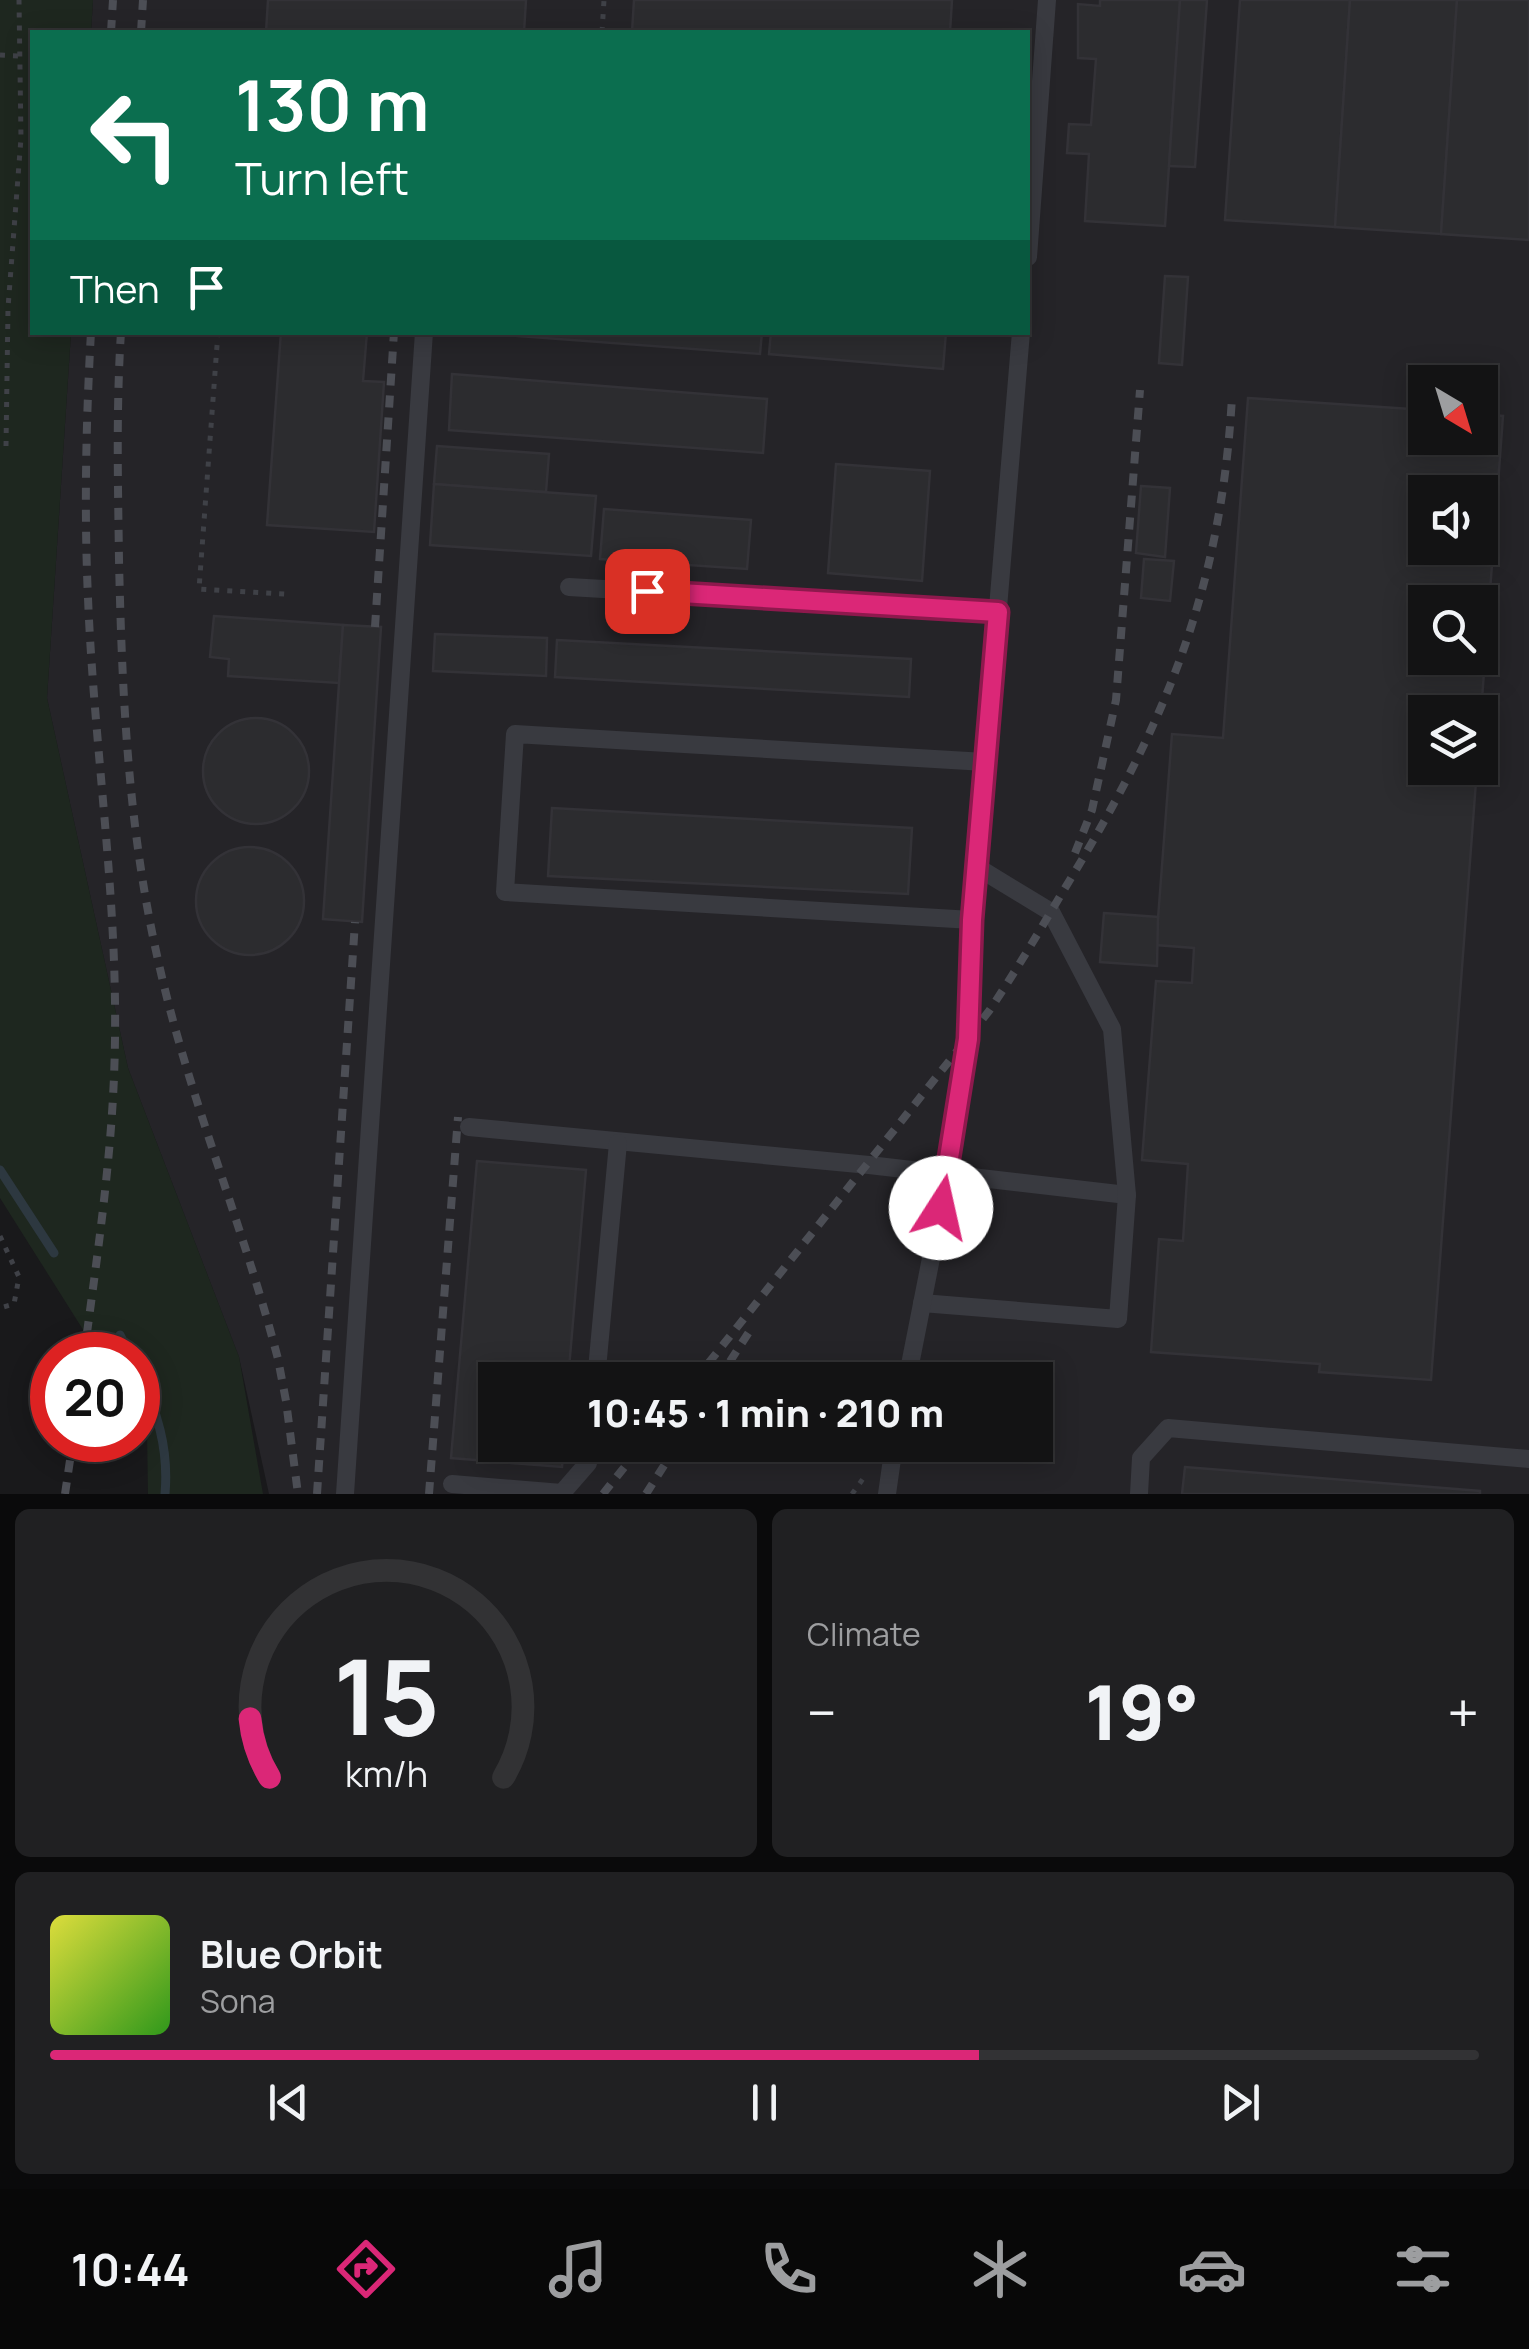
<!DOCTYPE html>
<meta charset="utf-8">
<style>
body{margin:0;font-family:Manrope,sans-serif;background:#202022;color:#f1f3f6;height:100vh;display:flex;flex-direction:column;font-size:38px;white-space:nowrap}
*{box-sizing:border-box;margin:0}
p{font-size:32px;color:#9d9ea0}
.icon{flex:none;width:55px;height:55px;fill:none;stroke:currentColor;stroke-width:2;stroke-linecap:round;stroke-linejoin:round}
.map{position:relative;height:1494px;overflow:hidden}
.side{display:flex;flex-direction:column;gap:15px;padding:15px;background:#0a0a0b;flex:1}
.side>*{flex:none}
.hud{position:absolute;left:30px;top:30px;width:1000px;height:305px;border-radius:0px;box-shadow:0 5px 25px #0003,0 0 0 2px #323234;background:#0b6e4f;color:#fff;overflow:hidden}
.needle{width:65px;rotate:142deg}
.buttons{position:absolute;left:1408px;top:365px;display:grid;gap:20px}
.buttons a{display:grid;place-items:center;width:90px;height:90px;border-radius:0px;background:#131314;box-shadow:0 5px 25px #0003,0 0 0 2px #323234;font-size:50px}
.speed{position:absolute;left:30px;top:1332px;display:flex;gap:20px;font-size:50px;font-weight:700;text-align:center}
.speed>*{display:grid;place-content:center;width:130px;height:130px;border-radius:50%;background:#131314;box-shadow:0 5px 25px #0003,0 0 0 2px #323234;line-height:1}
.speed .limit{border:15px solid #d22;background:#fff;color:#111}
.pin{position:absolute;display:grid;place-items:center;width:85px;height:85px;color:#fff;margin:-42px;border-radius:20px;box-shadow:0 5px 15px #0006}
.me{position:absolute;width:110px;margin:-55px;rotate:10deg;stroke-linejoin:round;filter:drop-shadow(0 0 8px #0008)}
.turn{display:flex;align-items:center;gap:35px;height:210px;padding:0 40px;font-size:45px}
.turn .icon{width:130px;height:130px;stroke-width:2.5}
.turn b{display:block;font-size:70px;line-height:85px}
.then{display:flex;align-items:center;height:95px;padding:0 40px;background:#0003;gap:20px;font-size:38px}
.big{font-size:75px;font-weight:800;line-height:1.1}
.side .tile{flex:1;display:flex;flex-direction:column;justify-content:center;gap:15px;min-width:0;padding:0 35px;border-radius:15px;background:#202022}
.side .dial{align-items:center;gap:0}
.dial svg{height:260px;overflow:visible;fill:none;stroke:#323234;stroke-width:7;stroke-linecap:round;text-anchor:middle}
.dial text{fill:#f1f3f6;stroke:none}
.song{display:flex;align-items:center;gap:30px}
.cover{width:120px;height:120px;border-radius:15px;background:linear-gradient(135deg,hsl(60 70% 55%),hsl(110 70% 35%))}
.played{height:10px;border-radius:5px;background:linear-gradient(90deg,#db2777 65%,#323234 65%)}
.keys{display:flex;justify-content:space-around;direction:ltr}
.heat{display:flex;justify-content:space-between;align-items:center;font-size:55px;direction:ltr}
.side .tiles{flex:1;display:grid;gap:15px;grid-template-columns:1fr 1fr}
.tile:last-child{grid-column:span 2}
.trip{position:absolute;left:478px;top:1362px;width:575px;height:100px;border-radius:0px;background:#131314;box-shadow:0 5px 25px #0003,0 0 0 2px #323234;font-weight:800;line-height:100px;text-align:center}
.dock{display:flex;height:160px;justify-content:space-around;align-items:center;background:#080808;color:#9d9ea0}
.dock .icon{width:70px;height:70px}
.dock .current{color:#db2777}
.dock b{font-size:45px;color:#f1f3f6}
.map>svg:first-child{display:block}
.built{fill:#252428;fill-rule:evenodd}
.green{fill:#1e271f}
.lines{fill:none;stroke-linecap:round;stroke-linejoin:round}
.stream{stroke:#2d3840;stroke-width:9}
.building{fill:#2c2c2f;stroke:#333237;stroke-width:2.5;fill-rule:evenodd}
.path{stroke:#3f4147;stroke-width:5;stroke-dasharray:5 8;stroke-linecap:butt}
.lane{stroke:#393a40;stroke-width:18}
.rail{stroke:#4c4e55;stroke-width:8;stroke-dasharray:12 10;stroke-linecap:butt}
.route-casing{stroke:#8e194d;stroke-width:25}
.route{stroke:#db2777;stroke-width:18}
</style>
<div class="map">
<svg width="1529" height="1494" viewBox="0 0 1529 1494">
<rect width="100%" height="100%" fill="#19191b"/>
<!-- built -->
<path class="built" d="M93 0H1529V1494H269L239 1357 128 1068 47 698 71 333 1028 332V32H91ZM1425 382H1480V438H1425ZM1425 492H1480V548H1425ZM1425 602H1480V658H1425ZM1425 712H1480V768H1425ZM495 1380H1035V1445H495Z"/>
<!-- green -->
<polygon class="green" points="0,0 93,0 91,32 32,32 32,332 71,333 47,698 128,1068 239,1357 263,1494 148,1494 147,1432 138,1417 138,1355 99,1355 0,1198"/>
<g class="lines">
<!-- stream -->
<g class="stream">
<polyline points="0,1170 54,1253"/>
<polyline points="120,1335 130,1355"/>
<path d="M138 1371C157 1411 169 1448 165 1494"/>
</g>
</g>
<!-- building -->
<g class="building">
<polygon points="268,0 526,0 524,32 266,32"/>
<polygon points="634,0 952,0 950,32 632,32"/>
<polygon points="1100,0 1180,0 1165,226 1085,221 1089,154 1067,153 1069,124 1091,125 1096,59 1078,58 1078,4 1100,6"/>
<polygon points="1180,0 1207,0 1195,167 1169,166"/>
<polygon points="1240,0 1350,0 1335,227 1225,220"/>
<polygon points="1350,0 1457,0 1441,234 1335,227"/>
<polygon points="1457,0 1529,0 1529,240 1441,234"/>
<polygon points="1165,276 1188,277 1182,365 1159,363"/>
<polygon points="281,332 367,332 363,381 384,382 374,532 267,525"/>
<polygon points="466,332 762,332 760,354"/>
<polygon points="771,332 946,332 943,369 769,354"/>
<polygon points="452,374 767,399 763,453 449,430"/>
<path d="M1248 398 1425 410V438H1480V414L1503 416 1480 726V712H1425V768H1477L1431 1380 1319 1372 1320 1364 1151 1352 1159 1239 1183 1241 1188 1164 1142 1160 1156 981 1192 983 1194 948 1156 945 1172 734 1223 738ZM1425 492H1480V548H1425ZM1425 602H1480V658H1425Z"/>
<polygon points="437,446 549,454 546,492 434,484"/>
<polygon points="836,464 930,471 922,581 828,573"/>
<polygon points="434,484 596,496 591,556 430,545"/>
<polygon points="1141,486 1170,488 1165,557 1136,553"/>
<polygon points="604,509 751,520 747,569 600,559"/>
<polygon points="1144,559 1174,561 1170,601 1141,598"/>
<polygon points="214,616 343,625 339,683 228,676 229,659 210,657"/>
<polygon points="343,625 381,627 362,922 323,919"/>
<polygon points="435,634 547,638 546,676 433,671"/>
<polygon points="557,640 911,659 909,697 555,677"/>
<circle cx="256" cy="771" r="53"/>
<polygon points="552,808 912,828 908,894 548,876"/>
<circle cx="250" cy="901" r="54"/>
<polygon points="1104,913 1158,917 1157,966 1100,962"/>
<polygon points="477,1161 586,1170 568,1380 495,1380 495,1445 564,1445 562,1467 451,1458"/>
<polygon points="1035,1405 1041,1405 1038,1446 1024,1445 1035,1445"/>
<polygon points="1185,1467 1480,1491 1480,1494 1182,1494"/>
</g>
<g class="lines">
<!-- path -->
<g class="path">
<polyline points="602,32 604,0"/>
<polyline points="0,55 20,56"/>
<polyline points="218,332 199,589 285,594"/>
<polyline points="6,446 8,308 21,138 19,0"/>
<polyline points="0,1236 19,1277 14,1304 0,1308"/>
<polyline points="852,1494 865,1476"/>
</g>
<!-- lane -->
<g class="lane">
<polyline points="1028,257 1047,0"/>
<polyline points="569,587 998,612"/>
<polyline points="972,920 505,892 515,734 985,762"/>
<polyline points="469,1127 869,1165 1127,1195"/>
<polyline points="922,1303 1118,1319 1127,1195 1112,1029 1051,912 977,867"/>
<polyline points="596,1380 618,1143"/>
<polyline points="907,1380 947,1177 968,1039 972,920 1021,332"/>
<polyline points="452,1484 562,1493 588,1463 590,1445"/>
<polyline points="345,1494 424,332"/>
<polyline points="887,1494 894,1445"/>
<polyline points="1139,1494 1141,1458 1168,1428 1529,1459"/>
</g>
<!-- rail -->
<g class="rail">
<polyline points="111,32 113,0"/>
<polyline points="141,32 143,0"/>
<path d="M121 332C116 409 118 484 119 560 122 694 128 828 158 960 188 1096 243 1224 278 1359L286 1401 298 1494"/>
<polyline points="375,627 394,332"/>
<polyline points="1075,853 1092,810 1116,700 1140,390"/>
<path d="M84 1355C98 1250 114 1144 115 1038 117 891 94 745 88 598 84 510 86 421 91 332"/>
<path d="M695 1380 989 1011C1016 971 1040 930 1065 888 1165 724 1221 592 1232 397"/>
<polyline points="718,1380 749,1332"/>
<polyline points="65,1494 73,1440"/>
<polyline points="317,1494 355,922"/>
<polyline points="429,1494 458,1117"/>
<polyline points="603,1494 642,1445"/>
<polyline points="646,1494 677,1445"/>
</g>
</g>
<g class="lines">
<defs>
<polyline id="route" points="647,591 998,612 972,920 968,1039 941,1208"/>
</defs>
<!-- route casing -->
<use href="#route" class="route-casing"/>
<!-- route -->
<use href="#route" class="route"/>
</g>
</svg>
<div class="buttons">
<a><svg class="needle" viewBox="-14 -14 28 28"><path d="M0-13l5 13h-10z" fill="#e53935"/><path d="M0 13l5-13h-10z" fill="#9d9ea0"/></svg></a>
<a><svg class="icon" aria-label="sound" viewBox="0 0 24 24"><path d="M4 9h4l5-4v14l-5-4H4zM17 9q2 3 0 6"/></svg></a>
<a><svg class="icon" aria-label="search" viewBox="0 0 24 24"><circle cx="10" cy="10" r="6"/><path d="M15 15l6 6"/></svg></a>
<a><svg class="icon" aria-label="layers" viewBox="0 0 24 24"><path d="M12 4l9 5-9 5-9-5zM3 14l9 5 9-5"/></svg></a>
</div>
<div class="speed"><div class="limit">20</div></div>
<div class="pin" style="left:647px;top:591px;background:#d93025"><svg class="icon" aria-label="arrive" viewBox="0 0 24 24"><path d="M6 21V4h12l-3 4 3 4H6"/></svg></div>
<svg class="me" style="left:941px;top:1208px" viewBox="-20 -20 40 40"><circle r="19" fill="#fff"/><path d="M0-13L10 11 0 6-10 11z" fill="#db2777"/></svg>
<div class="trip">10:45 · 1 min · 210 m</div>
<div class="hud">
<div class="turn"><svg class="icon" aria-label="left" viewBox="0 0 24 24"><path d="M17 20v-9H6M10 6l-5 5 5 5"/></svg><div><b>130 m</b>Turn left</div></div>
<div class="then">Then<svg class="icon" aria-label="arrive" viewBox="0 0 24 24"><path d="M6 21V4h12l-3 4 3 4H6"/></svg></div>
</div>
</div>
<section class="side">
<div class="tiles">
<div class="tile dial"><svg viewBox="0 0 100 80">
<path d="M14 69A42 42 0 1 1 86 69"/>
<path d="M14 69A42 42 0 0 1 8 51" stroke="#db2777"/>
<text x="50" y="56" font-size="32" font-weight="700">15</text>
<text x="50" y="72" font-size="11">km/h</text>
</svg></div>
<div class="tile"><p>Climate</p>
<div class="heat"><a>−</a><b class="big">19°</b><a>+</a></div>
</div>
<div class="tile">
<div class="song"><i class="cover"></i><div><b>Blue Orbit</b><p>Sona</p></div></div>
<div class="played"></div>
<div class="keys"><svg class="icon" aria-label="previous" viewBox="0 0 24 24"><path d="M18 5L8 12l10 7zM5 5v14"/></svg><svg class="icon" aria-label="pause" viewBox="0 0 24 24"><path d="M8 5v14M16 5v14"/></svg><svg class="icon" aria-label="next" viewBox="0 0 24 24"><path d="M6 5l10 7-10 7zM19 5v14"/></svg></div>
</div>
</div>
</section>
<nav class="dock">
<b>10:44</b>
<svg class="icon current" aria-label="directions" viewBox="0 0 24 24"><path d="M12 3l9 9-9 9-9-9zM9 14v-3h6M13 9l2 2-2 2"/></svg>
<svg class="icon" aria-label="music" viewBox="0 0 24 24"><path d="M9 18V5l10-2v13"/><circle cx="6" cy="18" r="3"/><circle cx="16" cy="16" r="3"/></svg>
<svg class="icon" aria-label="phone" viewBox="0 0 24 24"><path d="M5 4h4l2 5-3 2q2 4 5 5l2-3 5 2v4C11 20 4 13 5 4z"/></svg>
<svg class="icon" aria-label="climate" viewBox="0 0 24 24"><path d="M12 3v18M4 7l16 10M4 17L20 7"/></svg>
<svg class="icon" aria-label="car" viewBox="0 0 24 24"><path d="M5 17H2v-5l4-1 3-4h7l3 4 3 1v5h-3M9 17h6M6 11h13"/><circle cx="7" cy="17" r="2"/><circle cx="17" cy="17" r="2"/></svg>
<svg class="icon" aria-label="filters" viewBox="0 0 24 24"><path d="M4 7h16M4 17h16"/><circle cx="9" cy="7" r="2"/><circle cx="15" cy="17" r="2"/></svg>
</nav>
